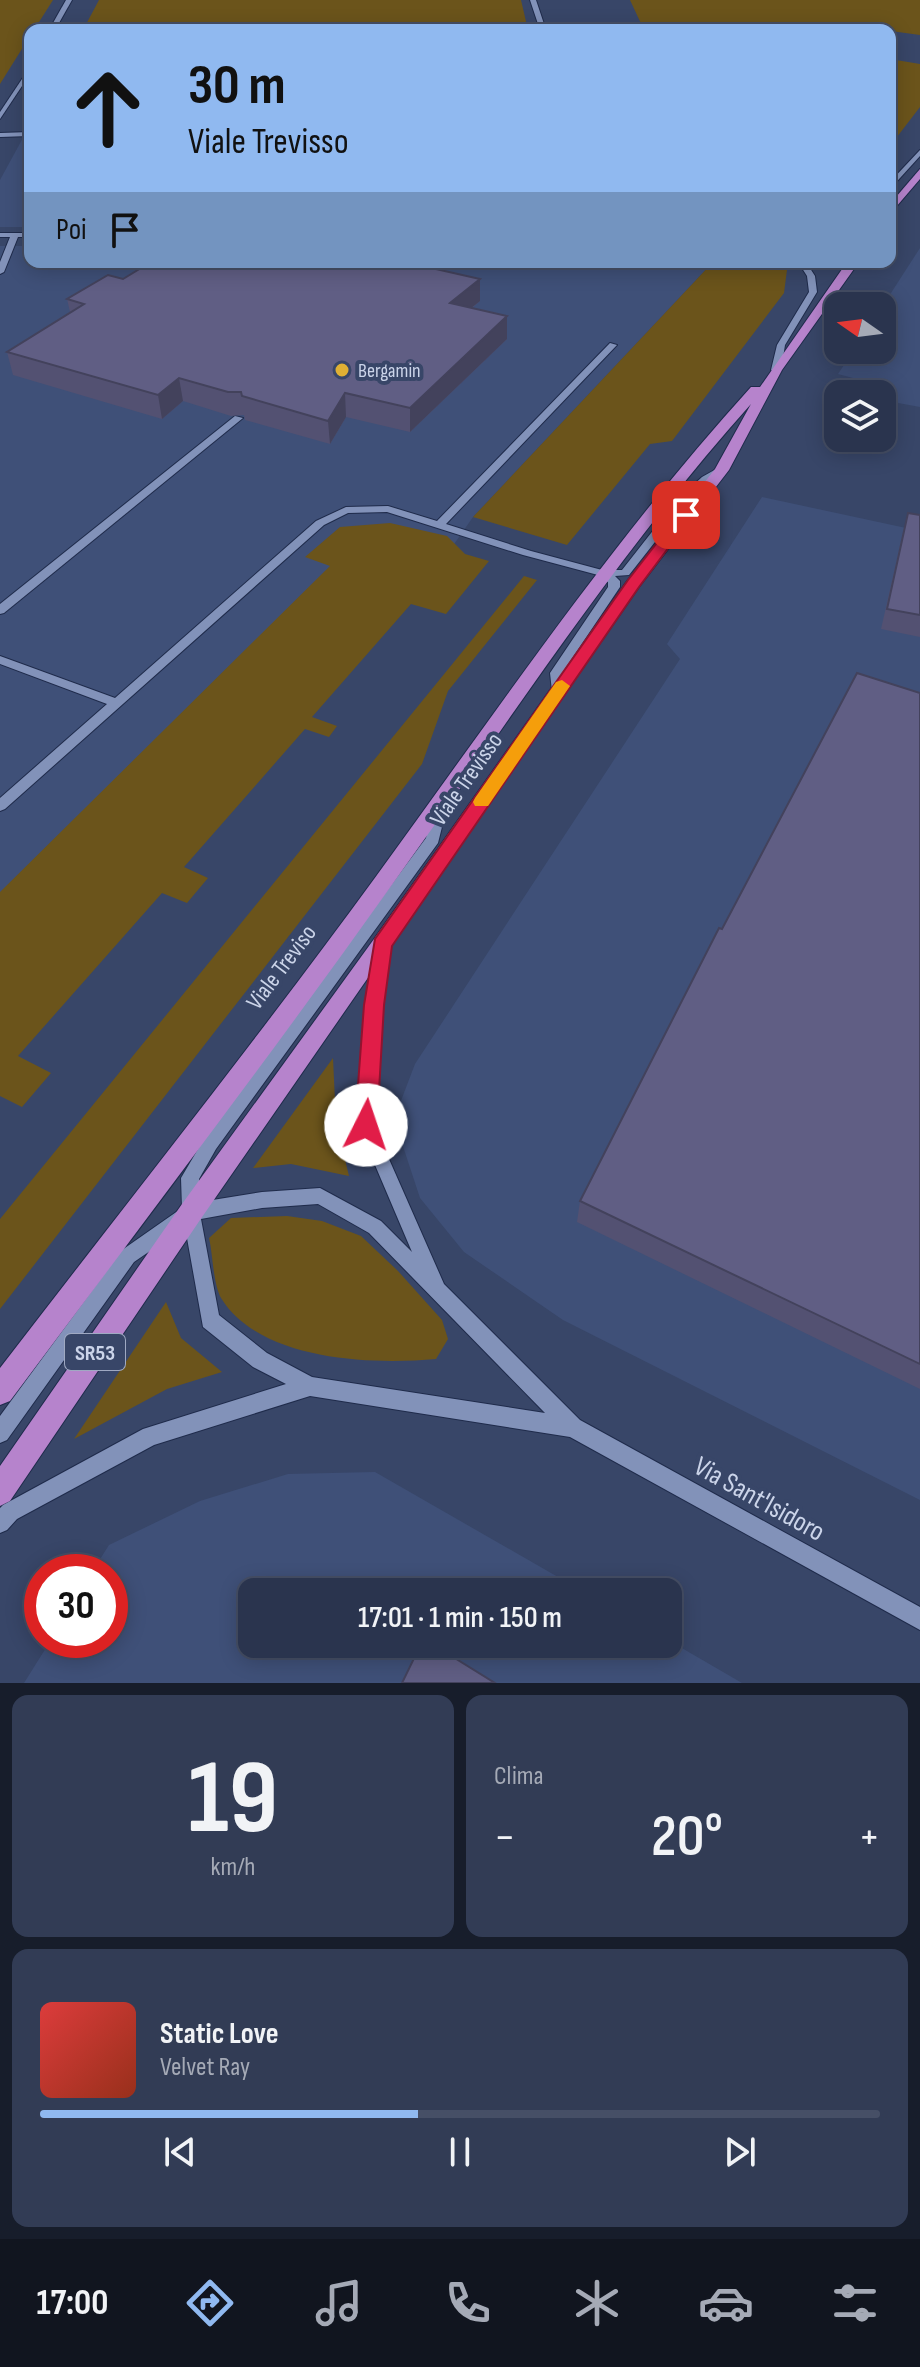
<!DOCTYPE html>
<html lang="it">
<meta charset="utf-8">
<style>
body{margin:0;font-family:"Sofia Sans Condensed",sans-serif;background:#323c55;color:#f1f3f6;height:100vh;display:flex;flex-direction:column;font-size:30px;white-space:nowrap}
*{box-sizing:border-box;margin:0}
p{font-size:26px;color:#a5aab6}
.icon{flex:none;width:44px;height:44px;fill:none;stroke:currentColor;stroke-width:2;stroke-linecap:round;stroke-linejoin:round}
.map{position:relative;height:1683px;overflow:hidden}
.drawer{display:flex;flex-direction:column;gap:12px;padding:12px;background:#171d2b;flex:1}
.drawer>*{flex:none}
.guide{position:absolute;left:24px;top:24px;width:872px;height:244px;border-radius:16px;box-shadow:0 4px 20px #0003,0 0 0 2px #464f66;background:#90b9f0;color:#111;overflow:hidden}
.needle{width:52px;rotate:284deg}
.fabs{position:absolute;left:824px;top:292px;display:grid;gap:16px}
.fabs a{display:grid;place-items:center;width:72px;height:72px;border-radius:16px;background:#2a344e;box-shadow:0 4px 20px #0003,0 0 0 2px #464f66;font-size:40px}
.speed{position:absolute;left:24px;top:1554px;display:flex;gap:16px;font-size:40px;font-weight:700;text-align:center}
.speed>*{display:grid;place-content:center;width:104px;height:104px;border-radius:50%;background:#2a344e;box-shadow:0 4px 20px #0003,0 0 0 2px #464f66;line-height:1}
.speed .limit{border:12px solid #d22;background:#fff;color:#111}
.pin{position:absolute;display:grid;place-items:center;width:68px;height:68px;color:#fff;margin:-34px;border-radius:16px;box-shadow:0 4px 12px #0006}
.me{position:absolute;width:88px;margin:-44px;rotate:4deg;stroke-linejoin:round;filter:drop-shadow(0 0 6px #0008)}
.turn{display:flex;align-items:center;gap:28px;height:168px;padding:0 32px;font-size:36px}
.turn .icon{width:104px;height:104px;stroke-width:2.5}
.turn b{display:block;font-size:56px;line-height:68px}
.then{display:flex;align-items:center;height:76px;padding:0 32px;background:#0003;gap:16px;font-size:30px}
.big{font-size:60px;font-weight:600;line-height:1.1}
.drawer .card{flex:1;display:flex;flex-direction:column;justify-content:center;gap:12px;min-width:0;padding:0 28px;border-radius:16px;background:#323c55}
.drawer .dial{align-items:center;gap:0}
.dial b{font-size:104px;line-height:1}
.song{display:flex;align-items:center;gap:24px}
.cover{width:96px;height:96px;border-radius:12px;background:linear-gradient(135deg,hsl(0 70% 55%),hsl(10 70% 35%))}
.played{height:8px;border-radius:4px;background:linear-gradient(90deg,#90b9f0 45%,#464f66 45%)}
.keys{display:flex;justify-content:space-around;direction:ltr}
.heat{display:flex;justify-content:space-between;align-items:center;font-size:44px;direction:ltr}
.drawer .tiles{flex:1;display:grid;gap:12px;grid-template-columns:1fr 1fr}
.card:last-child{grid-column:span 2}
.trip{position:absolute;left:238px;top:1578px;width:444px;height:80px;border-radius:16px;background:#2a344e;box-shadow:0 4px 20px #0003,0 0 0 2px #464f66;font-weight:600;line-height:80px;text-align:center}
.tab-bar{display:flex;height:128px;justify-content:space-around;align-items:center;background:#11151f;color:#a5aab6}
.tab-bar .icon{width:56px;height:56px}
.tab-bar .on{color:#90b9f0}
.tab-bar b{font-size:36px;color:#f1f3f6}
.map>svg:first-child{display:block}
.built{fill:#3f5078}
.green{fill:#6b541b}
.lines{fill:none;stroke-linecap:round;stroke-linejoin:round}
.minor-casing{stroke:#1f2b4b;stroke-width:2}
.major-casing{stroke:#1f2b4b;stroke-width:2}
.minor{fill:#8292b9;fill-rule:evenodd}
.major{fill:#b683cc;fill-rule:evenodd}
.wall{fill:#535172}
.shaded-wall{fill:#43425c}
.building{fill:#605e84;stroke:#43425c;stroke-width:2}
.route{fill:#e11d48;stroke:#92132f;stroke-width:2}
.slow{fill:#f59e0b}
.poi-dot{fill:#dfb034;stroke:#384668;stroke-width:3}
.labels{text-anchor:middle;stroke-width:8;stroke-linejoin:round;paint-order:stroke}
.far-poi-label{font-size:20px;fill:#cbd4e9;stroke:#384668;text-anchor:start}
.shield{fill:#384668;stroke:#9fa9c2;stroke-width:2}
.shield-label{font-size:22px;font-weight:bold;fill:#cbd4e9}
.street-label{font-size:24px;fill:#cbd4e9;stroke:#384668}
.near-street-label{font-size:28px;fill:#cbd4e9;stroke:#384668}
</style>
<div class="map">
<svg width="920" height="1683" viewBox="0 0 920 1683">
<rect width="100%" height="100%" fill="#384668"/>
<!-- built -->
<g class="built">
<polygon points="30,125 30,227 0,227 0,180"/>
<polygon points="0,246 30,246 30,262 713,262 473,517 452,547 0,1056"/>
<polygon points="920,248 920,407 882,400 882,394 859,394 868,382 838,374 854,350 882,350 882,307"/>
<polygon points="762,497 920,531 920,1500 563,1320 464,1252 420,1198 394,1119 415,1064 680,659 667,644"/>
<polygon points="375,1472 584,1592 252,1592 252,1644 668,1644 668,1640 742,1683 24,1683 51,1640 110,1640 110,1572 92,1572 109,1545 200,1501 288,1474"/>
</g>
<!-- green -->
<g class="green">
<polygon points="0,0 53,0 34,30 30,30 30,36 0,84"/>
<polygon points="99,0 521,0 528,30 83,30"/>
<polygon points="630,0 920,0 920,35 876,29 644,30"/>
<polygon points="890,59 920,64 920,107 890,146"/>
<polygon points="713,262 775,262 787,270 784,293 672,441 650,444 567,545 473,517"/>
<polygon points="390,523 447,536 465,554 489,561 446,614 411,604 312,717 337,726 329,737 305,729 184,867 208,878 187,903 162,893 18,1056 51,1073 22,1107 0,1096 0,892 330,566 305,557 340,527"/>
<polygon points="524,576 537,580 448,691 422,764 0,1309 0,1219"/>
<polygon points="333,1058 336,1123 349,1176 291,1164 253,1168"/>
<path d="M287 1216 322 1221 361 1236 398 1271 442 1320 448 1339 436 1359C371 1365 260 1361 221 1298 213 1283 213 1255 209 1238L231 1218Z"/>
<polygon points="166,1302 181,1338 222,1372 167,1389 74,1439"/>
</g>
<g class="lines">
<defs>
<g id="minor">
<polygon points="66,0 72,0 55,30 49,30"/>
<polygon points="530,0 536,0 546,30 540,30"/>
<polygon points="30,67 30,74 0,119 0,112"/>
<polygon points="30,132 30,136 0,137 0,133"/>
<polygon points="920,150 920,156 890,189 890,182"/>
<polygon points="0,233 30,233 30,237 18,237 4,272 0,274 0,262 10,237 0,237"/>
<polygon points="798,262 806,262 815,276 817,292 785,345 781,370 776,373 771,370 777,345 809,292 807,276"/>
<polygon points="610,343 617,345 446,524 531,551 602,570 622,570 677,500 702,477 718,468 727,470 710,481 684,505 629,575 615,576 620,581 620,587 562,673 564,691 562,694 558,695 552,691 550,673 608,587 608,582 598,575 523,555 387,512 348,513 324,525 5,809 0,811 0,798 107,704 0,664 0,656 115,698 316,521 346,507 388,506 437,521"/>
<polygon points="235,416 243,418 4,613 0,614 0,604"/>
<path d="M441 798 448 803 438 843 216 1149 199 1179 200 1202 262 1192 320 1188 381 1221 412 1252 358 1125 366 1005 374 945 377 941H387L390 945 382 1005 374 1125 444 1284 580 1420 920 1607V1630L570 1437 310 1396 154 1445 17 1519 7 1530 0 1533V1508L3 1505 143 1429 286 1384 253 1367 203 1327 185 1227 134 1262 7 1440 0 1443V1416L122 1250 182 1208 181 1178 204 1139 426 838 434 803ZM318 1204 369 1233 545 1413 312 1377 267 1353 219 1315 201 1219 262 1208Z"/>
</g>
<g id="major">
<polygon points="920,169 920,179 890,214 890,204"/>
<path d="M847 262H859L782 370 729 470 639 587 200 1220 10 1501 0 1506V1466L182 1204 374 939 627 581 715 469 751 404C616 555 507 725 389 889 266 1062 137 1231 10 1401L0 1405V1368C126 1204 255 1042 377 875 498 709 613 539 751 387H760Z"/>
</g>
</defs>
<!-- minor casing -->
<use href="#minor" class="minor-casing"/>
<!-- major casing -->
<use href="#major" class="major-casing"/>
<!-- minor -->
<use href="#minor" class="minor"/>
<!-- major -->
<use href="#major" class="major"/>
</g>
<!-- wall -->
<g class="wall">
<polygon points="123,279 480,301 472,308 507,316 507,339 410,432 346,417 330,444 245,420 244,415 231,416 183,401 162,419 13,375 7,352 70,312 67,299"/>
<polygon points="908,513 920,515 920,637 881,629 903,533"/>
<polygon points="920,693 920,1389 577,1222 580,1201 722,929"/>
</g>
<!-- shaded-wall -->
<g class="shaded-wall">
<polygon points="480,279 480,301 450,325 450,303"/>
<polygon points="507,316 507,339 410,432 410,408"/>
<polygon points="179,378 183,401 162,419 158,395"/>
<polygon points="345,393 346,417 330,444 328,421"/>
</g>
<!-- building -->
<g class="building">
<polygon points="151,262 405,262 480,279 450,303 507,316 410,408 345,393 328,421 242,396 241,392 228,392 179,378 158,395 7,352 84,304 67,299 108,275 123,279"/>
<polygon points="908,513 920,515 920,615 887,609"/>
<polygon points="857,673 920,693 920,1364 580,1201 719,928 722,929"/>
<polygon points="421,1644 432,1644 495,1683 402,1683"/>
</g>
<!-- route -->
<polygon class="route" points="686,511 693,515 639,587 392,946 384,1005 377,1125 374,1132 366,1135 358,1132 355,1125 364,1005 375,939 628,580 681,512"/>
<!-- slow -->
<polygon class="slow" points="562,680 570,686 488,806 475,806 473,802 475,798 556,682"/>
<!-- markers -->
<circle class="poi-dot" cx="342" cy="370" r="8"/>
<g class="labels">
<!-- far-poi labels -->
<g class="far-poi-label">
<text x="358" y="377">Bergamin</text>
</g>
<!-- shield labels -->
<rect class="shield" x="65" y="1334" width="60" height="36" rx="6"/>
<g class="shield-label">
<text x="95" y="1360">SR53</text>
</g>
<!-- street labels -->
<g class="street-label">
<text transform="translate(466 779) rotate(-55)" y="8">Viale Trevisso</text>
<text transform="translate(281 967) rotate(-53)" y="8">Viale Treviso</text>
</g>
<!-- near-street labels -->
<g class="near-street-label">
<text transform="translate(760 1498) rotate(29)" y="10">Via Sant'Isidoro</text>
</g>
</g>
</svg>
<div class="fabs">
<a><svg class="needle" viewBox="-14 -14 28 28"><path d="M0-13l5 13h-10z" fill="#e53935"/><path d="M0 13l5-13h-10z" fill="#a5aab6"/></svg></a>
<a><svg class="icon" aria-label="layers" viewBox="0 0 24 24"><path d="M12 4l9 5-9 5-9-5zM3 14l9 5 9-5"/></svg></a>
</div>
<div class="speed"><div class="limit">30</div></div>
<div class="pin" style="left:686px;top:515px;background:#d93025"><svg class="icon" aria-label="arrive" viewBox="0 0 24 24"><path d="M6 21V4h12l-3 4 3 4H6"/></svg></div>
<svg class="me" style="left:366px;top:1125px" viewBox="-20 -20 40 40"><circle r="19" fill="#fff"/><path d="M0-13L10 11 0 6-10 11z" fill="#e11d48"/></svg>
<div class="trip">17:01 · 1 min · 150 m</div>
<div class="guide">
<div class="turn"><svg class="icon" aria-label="ahead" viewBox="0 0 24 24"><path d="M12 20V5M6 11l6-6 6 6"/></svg><div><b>30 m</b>Viale Trevisso</div></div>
<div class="then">Poi<svg class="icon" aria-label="arrive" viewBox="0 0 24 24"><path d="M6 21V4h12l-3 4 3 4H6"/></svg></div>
</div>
</div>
<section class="drawer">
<div class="tiles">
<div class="card dial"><b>19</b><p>km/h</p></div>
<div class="card"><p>Clima</p>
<div class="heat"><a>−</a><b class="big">20°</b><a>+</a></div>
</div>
<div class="card">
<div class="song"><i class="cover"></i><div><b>Static Love</b><p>Velvet Ray</p></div></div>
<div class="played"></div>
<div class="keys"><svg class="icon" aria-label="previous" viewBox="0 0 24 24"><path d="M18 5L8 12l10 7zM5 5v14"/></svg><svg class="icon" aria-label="pause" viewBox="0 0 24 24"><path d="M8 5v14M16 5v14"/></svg><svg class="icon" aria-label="next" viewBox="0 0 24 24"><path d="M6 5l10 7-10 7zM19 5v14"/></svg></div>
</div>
</div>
</section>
<nav class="tab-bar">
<b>17:00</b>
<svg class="icon on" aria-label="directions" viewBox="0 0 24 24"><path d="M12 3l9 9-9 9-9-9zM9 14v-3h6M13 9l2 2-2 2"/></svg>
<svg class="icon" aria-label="music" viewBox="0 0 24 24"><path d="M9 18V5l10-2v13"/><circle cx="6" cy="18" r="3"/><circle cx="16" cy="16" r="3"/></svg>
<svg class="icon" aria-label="phone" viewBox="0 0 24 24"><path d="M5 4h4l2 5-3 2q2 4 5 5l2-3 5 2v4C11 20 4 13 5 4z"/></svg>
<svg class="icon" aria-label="climate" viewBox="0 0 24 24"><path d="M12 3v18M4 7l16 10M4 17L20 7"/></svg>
<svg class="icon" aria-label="car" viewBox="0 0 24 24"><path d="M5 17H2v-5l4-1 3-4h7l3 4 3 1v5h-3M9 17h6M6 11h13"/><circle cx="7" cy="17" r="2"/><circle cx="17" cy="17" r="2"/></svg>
<svg class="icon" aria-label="filters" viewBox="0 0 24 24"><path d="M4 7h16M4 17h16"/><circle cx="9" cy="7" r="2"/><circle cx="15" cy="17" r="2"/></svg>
</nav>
